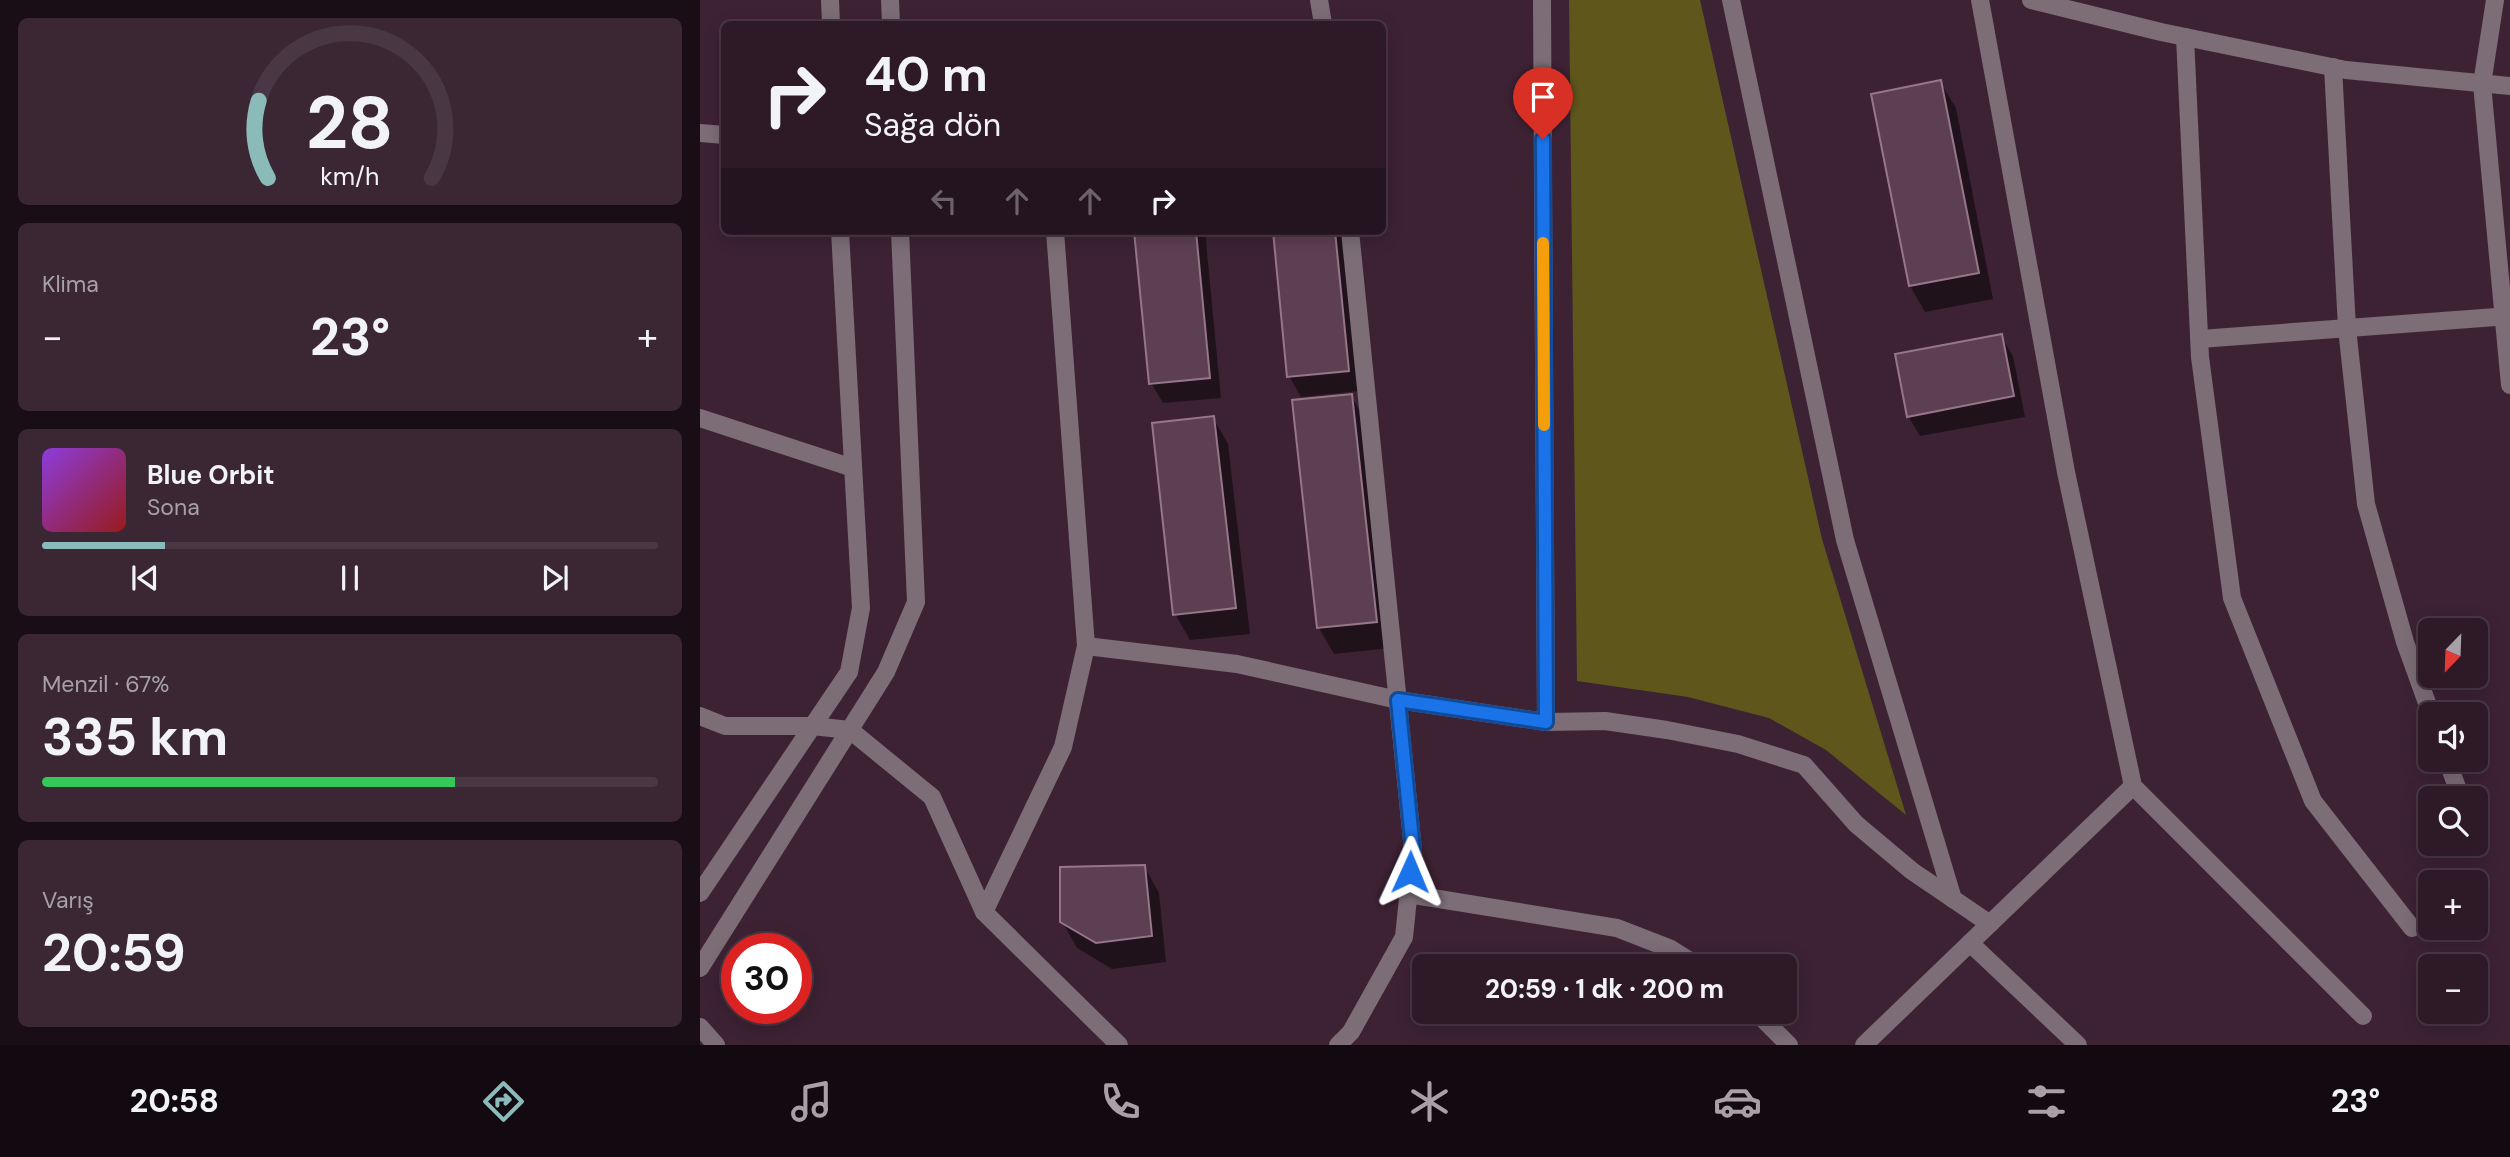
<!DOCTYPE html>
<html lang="tr">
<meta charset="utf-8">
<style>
body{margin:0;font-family:"DM Sans",sans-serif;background:#3a2733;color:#f1f3f6;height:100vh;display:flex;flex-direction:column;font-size:26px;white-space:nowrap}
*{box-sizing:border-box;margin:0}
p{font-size:23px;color:#a7a1a7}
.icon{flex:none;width:38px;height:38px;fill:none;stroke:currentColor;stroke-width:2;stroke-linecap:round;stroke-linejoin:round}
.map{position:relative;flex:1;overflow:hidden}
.side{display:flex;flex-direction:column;gap:18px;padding:18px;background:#190e15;width:700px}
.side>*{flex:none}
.hud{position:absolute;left:21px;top:21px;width:665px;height:214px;border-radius:10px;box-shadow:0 4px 18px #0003,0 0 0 2px #493844;background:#2e1a27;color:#f1f3f6;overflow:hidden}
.needle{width:46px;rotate:203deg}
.buttons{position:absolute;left:1718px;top:618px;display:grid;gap:14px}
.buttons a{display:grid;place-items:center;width:70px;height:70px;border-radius:10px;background:#2e1a27;box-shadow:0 4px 18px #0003,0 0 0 2px #493844;font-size:35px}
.speed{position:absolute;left:21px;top:933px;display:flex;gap:14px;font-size:35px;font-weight:700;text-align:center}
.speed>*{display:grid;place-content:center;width:91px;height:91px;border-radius:50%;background:#2e1a27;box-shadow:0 4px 18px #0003,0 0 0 2px #493844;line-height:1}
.speed .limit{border:10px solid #d22;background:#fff;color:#111}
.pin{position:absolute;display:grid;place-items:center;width:60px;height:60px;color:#fff;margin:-72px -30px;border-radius:50% 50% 50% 0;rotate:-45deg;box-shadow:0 0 7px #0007}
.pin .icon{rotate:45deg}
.me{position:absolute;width:77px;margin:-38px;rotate:1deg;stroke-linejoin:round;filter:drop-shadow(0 0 5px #0008)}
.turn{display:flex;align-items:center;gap:24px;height:147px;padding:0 28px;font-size:32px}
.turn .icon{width:91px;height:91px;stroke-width:2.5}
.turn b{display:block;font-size:49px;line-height:60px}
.lanes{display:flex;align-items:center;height:66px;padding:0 28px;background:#0003;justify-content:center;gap:35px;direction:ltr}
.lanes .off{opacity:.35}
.big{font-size:52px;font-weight:700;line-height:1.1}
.side .card{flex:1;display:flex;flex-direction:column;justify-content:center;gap:10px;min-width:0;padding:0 24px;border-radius:10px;background:#3a2733}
.side .dial{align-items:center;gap:0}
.dial svg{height:182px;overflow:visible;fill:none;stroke:#493844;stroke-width:7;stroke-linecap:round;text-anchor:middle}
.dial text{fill:#f1f3f6;stroke:none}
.song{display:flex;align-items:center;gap:21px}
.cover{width:84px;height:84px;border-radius:10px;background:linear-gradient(135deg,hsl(270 70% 55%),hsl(0 70% 35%))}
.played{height:7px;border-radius:4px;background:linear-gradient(90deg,#8bbbb9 20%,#493844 20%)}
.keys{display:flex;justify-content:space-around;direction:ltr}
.heat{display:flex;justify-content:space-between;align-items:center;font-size:38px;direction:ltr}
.charge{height:10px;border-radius:5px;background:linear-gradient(90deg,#34c759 67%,#493844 0)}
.trip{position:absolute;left:712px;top:954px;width:385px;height:70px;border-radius:10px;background:#2e1a27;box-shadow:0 4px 18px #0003,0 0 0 2px #493844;font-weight:700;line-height:70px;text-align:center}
.tabs{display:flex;height:112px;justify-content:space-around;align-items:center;background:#120a10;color:#a7a1a7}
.tabs .icon{width:49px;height:49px}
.tabs .on{color:#8bbbb9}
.tabs b{font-size:32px;color:#f1f3f6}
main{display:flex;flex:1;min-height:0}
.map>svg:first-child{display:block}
.green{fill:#5f561c}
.shadow{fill:#0007}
.building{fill:#5d3f52;stroke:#97758b;stroke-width:2}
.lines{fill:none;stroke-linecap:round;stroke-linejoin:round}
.minor{stroke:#7c6d76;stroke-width:18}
.route-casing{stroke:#114b97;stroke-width:18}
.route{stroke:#1a73e8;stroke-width:12}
.slow{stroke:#f59e0b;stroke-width:12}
</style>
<main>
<section class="side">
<div class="card dial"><svg viewBox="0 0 100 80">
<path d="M14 69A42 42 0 1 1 86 69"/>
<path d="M14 69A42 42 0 0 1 10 35" stroke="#8bbbb9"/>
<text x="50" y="56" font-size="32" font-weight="700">28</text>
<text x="50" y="72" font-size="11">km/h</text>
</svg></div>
<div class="card"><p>Klima</p>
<div class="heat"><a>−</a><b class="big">23°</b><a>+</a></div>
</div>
<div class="card">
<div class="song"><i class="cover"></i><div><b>Blue Orbit</b><p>Sona</p></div></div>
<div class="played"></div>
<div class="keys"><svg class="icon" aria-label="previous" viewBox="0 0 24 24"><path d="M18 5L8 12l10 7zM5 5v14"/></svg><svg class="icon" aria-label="pause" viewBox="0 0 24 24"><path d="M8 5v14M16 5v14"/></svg><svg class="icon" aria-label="next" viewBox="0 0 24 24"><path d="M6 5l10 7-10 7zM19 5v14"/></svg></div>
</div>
<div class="card"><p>Menzil · 67%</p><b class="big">335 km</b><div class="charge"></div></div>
<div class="card"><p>Varış</p><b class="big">20:59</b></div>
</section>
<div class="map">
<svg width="1810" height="1045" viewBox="0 0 1810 1045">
<rect width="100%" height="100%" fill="#3d2234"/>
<!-- green -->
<polygon class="green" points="869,0 1000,0 1122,539 1206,815 1126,750 1069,718 988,697 877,681"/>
<!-- shadow -->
<g class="shadow">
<polygon points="1240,82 1256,108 1293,299 1225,312 1210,286"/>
<polygon points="436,231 505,231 521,398 463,403 451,383"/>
<polygon points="575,231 644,231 659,391 601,397 589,376"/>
<polygon points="1301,336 1313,356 1325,417 1220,436 1208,416"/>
<polygon points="651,395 666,422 691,648 634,654 619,628"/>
<polygon points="513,418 528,444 550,634 490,640 475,614"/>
<polygon points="444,866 459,893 466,962 412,969 377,948 362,921"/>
</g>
<!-- building -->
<g class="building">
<polygon points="1241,80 1279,273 1209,286 1171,94"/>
<polygon points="434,231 496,231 510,378 449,384"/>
<polygon points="573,231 635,231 649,371 587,377"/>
<polygon points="1302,334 1314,396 1207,417 1195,354"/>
<polygon points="652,394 677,622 617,628 592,400"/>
<polygon points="514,416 536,608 473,615 452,423"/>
<polygon points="445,865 452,936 396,943 360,922 360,867"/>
</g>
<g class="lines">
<!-- minor -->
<g class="minor">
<polyline points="130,0 131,24"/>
<polyline points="190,0 191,24"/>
<polyline points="619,0 623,24"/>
<polyline points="842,0 846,722"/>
<polyline points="1031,0 1145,540 1253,899"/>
<polyline points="1280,0 1366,472 1433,786 1663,1016"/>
<polyline points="1331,0 1461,32 1646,70 1810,86"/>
<polyline points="1795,0 1782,84 1810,385"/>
<polyline points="1485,37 1500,357 1532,598 1613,801 1712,928"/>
<polyline points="1633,67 1647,328 1666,504 1705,642 1731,714"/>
<polyline points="0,133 24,135"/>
<polyline points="1500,339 1810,316"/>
<polyline points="0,418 153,468"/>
<polyline points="386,646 537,664 698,700 846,722 905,721 967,730 1038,744 1104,765 1156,824 1212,871 1290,924"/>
<polyline points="0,716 25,726 112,726 150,730 232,797 284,912 419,1045"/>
<polyline points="1747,760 1761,798"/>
<polyline points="0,893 149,672 161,608 140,231"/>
<polyline points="708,894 917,928 971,949 998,966"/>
<polyline points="284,912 363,747 386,646 355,231"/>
<polyline points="1270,943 1378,1045"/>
<polyline points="0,968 186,672 216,602 200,231"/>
<polyline points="1056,1012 1089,1045"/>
<polyline points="0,1027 16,1045"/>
<polyline points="638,1045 651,1032 704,937 713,850 650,231"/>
<polyline points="1164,1045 1433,786"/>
</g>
</g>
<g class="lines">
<defs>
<polyline id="route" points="710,872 713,850 698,700 846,722 843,139"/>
</defs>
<!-- route casing -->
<use href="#route" class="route-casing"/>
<!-- route -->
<use href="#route" class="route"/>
<!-- slow -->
<polyline class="slow" points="843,243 844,425"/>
</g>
</svg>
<div class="buttons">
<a><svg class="needle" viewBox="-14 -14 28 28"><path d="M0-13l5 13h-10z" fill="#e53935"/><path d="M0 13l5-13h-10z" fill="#a7a1a7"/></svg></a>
<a><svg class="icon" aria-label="sound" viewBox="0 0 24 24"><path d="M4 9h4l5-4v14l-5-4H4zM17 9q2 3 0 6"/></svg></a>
<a><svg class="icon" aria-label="search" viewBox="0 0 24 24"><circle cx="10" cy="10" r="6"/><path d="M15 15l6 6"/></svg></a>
<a>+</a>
<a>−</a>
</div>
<div class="speed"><div class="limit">30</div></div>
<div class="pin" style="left:843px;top:139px;background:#d93025"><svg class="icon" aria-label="arrive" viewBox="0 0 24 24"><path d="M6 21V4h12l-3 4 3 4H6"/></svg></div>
<svg class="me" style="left:710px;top:872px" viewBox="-20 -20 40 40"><path d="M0-17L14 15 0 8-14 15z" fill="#1a73e8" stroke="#fff" stroke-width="4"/></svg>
<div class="trip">20:59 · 1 dk · 200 m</div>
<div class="hud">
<div class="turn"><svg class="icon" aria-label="right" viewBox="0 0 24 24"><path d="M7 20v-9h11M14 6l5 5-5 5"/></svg><div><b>40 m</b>Sağa dön</div></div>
<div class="lanes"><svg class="icon off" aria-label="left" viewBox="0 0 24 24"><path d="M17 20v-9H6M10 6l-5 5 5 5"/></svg><svg class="icon off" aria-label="ahead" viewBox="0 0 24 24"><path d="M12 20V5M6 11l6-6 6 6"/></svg><svg class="icon off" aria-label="ahead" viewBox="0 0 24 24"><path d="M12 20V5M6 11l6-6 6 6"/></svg><svg class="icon" aria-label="right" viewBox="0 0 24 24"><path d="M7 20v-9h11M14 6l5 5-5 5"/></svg></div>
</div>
</div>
</main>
<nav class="tabs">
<b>20:58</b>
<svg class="icon on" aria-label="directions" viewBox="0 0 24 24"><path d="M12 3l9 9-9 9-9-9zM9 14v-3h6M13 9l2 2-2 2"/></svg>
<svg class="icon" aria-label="music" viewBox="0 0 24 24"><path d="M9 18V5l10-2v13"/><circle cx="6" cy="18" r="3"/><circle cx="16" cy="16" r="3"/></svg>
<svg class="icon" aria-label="phone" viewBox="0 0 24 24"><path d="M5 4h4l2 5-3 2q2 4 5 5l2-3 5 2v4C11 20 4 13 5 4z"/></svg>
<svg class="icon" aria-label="climate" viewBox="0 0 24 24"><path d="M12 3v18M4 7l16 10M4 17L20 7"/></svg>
<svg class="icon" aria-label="car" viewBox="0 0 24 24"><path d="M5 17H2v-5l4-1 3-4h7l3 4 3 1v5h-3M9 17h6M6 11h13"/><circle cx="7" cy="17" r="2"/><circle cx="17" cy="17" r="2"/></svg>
<svg class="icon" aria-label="filters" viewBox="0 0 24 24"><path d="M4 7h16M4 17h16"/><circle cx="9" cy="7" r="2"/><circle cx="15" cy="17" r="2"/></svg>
<b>23°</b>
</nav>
